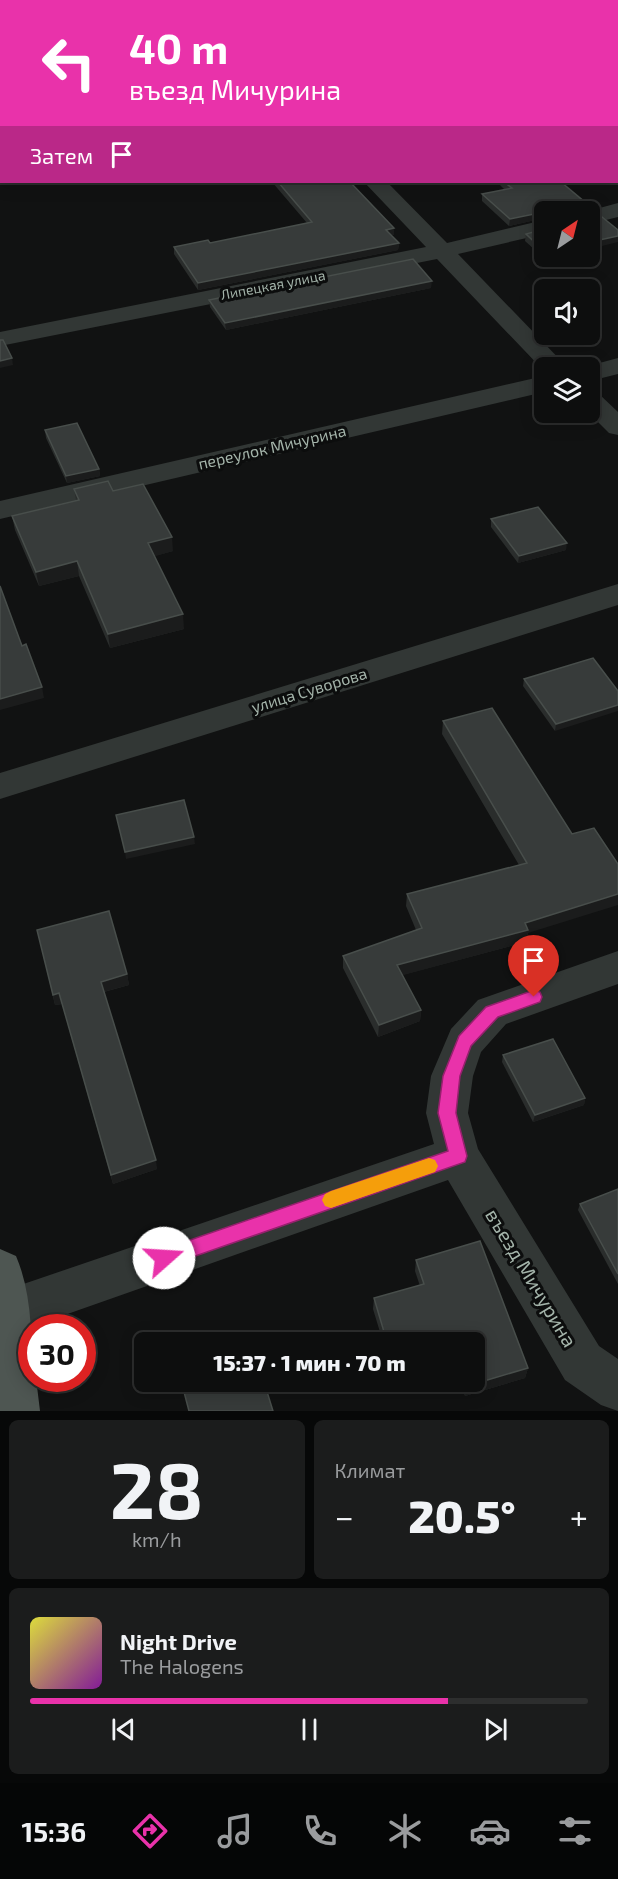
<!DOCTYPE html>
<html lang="ru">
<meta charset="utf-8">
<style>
body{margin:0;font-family:"Exo 2",sans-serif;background:#1b1c1c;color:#f1f3f6;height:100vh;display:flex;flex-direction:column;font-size:22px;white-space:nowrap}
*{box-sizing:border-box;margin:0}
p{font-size:20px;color:#9a9c9e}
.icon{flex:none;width:33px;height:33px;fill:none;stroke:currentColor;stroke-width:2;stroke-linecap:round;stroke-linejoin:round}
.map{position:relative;height:1411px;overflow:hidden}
.sheet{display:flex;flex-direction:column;gap:9px;padding:9px;background:#070808;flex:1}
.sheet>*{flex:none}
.top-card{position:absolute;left:0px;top:0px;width:618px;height:183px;box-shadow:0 3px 15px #0003,0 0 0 2px #2d2e2e;background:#e932aa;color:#fff;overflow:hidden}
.needle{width:39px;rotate:35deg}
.fabs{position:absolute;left:534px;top:201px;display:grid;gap:12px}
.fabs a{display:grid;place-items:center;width:66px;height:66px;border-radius:9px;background:#0d0e0e;box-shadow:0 3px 15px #0003,0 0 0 2px #2d2e2e;font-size:30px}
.speed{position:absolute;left:18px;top:1314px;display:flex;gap:12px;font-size:30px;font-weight:700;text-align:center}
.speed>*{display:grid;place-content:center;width:78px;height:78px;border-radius:50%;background:#0d0e0e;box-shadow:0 3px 15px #0003,0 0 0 2px #2d2e2e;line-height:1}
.speed .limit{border:9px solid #d22;background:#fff;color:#111}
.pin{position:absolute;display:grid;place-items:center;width:51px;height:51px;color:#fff;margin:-62px -26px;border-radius:50% 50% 50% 0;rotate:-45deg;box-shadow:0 0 6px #0007}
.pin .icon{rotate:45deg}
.me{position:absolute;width:66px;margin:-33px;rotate:71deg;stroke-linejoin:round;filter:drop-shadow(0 0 4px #0008)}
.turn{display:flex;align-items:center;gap:21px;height:126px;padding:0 30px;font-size:27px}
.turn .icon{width:78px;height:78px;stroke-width:2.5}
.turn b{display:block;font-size:42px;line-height:51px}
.then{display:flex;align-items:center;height:57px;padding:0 30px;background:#0003;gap:12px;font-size:22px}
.big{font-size:45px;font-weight:800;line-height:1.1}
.sheet .card{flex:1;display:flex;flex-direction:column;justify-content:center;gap:9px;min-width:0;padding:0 21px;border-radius:9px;background:#1b1c1c}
.sheet .dial{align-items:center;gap:0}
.dial b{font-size:78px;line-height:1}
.song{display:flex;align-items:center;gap:18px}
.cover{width:72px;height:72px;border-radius:9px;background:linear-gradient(135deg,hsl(60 70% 55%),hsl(290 70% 35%))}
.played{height:6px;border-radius:3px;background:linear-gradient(90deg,#e932aa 75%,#2d2e2e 75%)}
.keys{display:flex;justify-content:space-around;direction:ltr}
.heat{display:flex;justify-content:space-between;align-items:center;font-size:33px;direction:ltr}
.sheet .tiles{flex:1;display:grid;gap:9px;grid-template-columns:1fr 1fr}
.card:last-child{grid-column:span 2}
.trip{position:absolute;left:134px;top:1332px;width:351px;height:60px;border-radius:9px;background:#0d0e0e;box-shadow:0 3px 15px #0003,0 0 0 2px #2d2e2e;font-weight:800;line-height:60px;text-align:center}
.dock{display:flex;height:96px;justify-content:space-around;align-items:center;background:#050606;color:#9a9c9e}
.dock .icon{width:42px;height:42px}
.dock .active{color:#e932aa}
.dock b{font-size:27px;color:#f1f3f6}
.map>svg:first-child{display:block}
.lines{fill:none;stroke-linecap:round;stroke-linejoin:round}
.minor{fill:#323735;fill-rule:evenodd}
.major{fill:#4e5652;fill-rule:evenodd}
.wall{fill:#2a2d2c}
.shaded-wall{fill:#1b1c1c}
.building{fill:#373b3a;stroke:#484e4b;stroke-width:1.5}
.route{fill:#e932aa;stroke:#97206e;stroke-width:1.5}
.slow{fill:#f59e0b}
.labels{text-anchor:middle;stroke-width:6;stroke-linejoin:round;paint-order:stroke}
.far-street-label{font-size:14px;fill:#a3b3a9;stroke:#0c0d0d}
.street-label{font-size:16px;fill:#a3b3a9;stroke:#0c0d0d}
.near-street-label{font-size:20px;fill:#a3b3a9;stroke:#0c0d0d}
</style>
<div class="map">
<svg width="618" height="1411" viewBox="0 0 618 1411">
<rect width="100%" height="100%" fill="#111212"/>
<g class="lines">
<!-- minor -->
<g class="minor">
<polygon points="411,0 429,0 429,2 412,2"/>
<polygon points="607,0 618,0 618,6 616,2 606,2"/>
<rect x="616" y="52" width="2" height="12"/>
<rect x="0" y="163" width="2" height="12"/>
<polygon points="364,182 387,182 447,243 544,220 544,234 458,254 568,368 544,368 544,371 437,259 0,346 0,332 426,247"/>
<polygon points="618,203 618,217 590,224 590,212 585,212"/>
<polygon points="618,358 618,374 590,381 590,368 581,368"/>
<polygon points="544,376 544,392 0,519 0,501"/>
<polygon points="590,392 599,394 618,412 618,435 609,433 588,412"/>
<polygon points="618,584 618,605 0,799 0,773"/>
<polygon points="618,951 618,984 506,1024 481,1052 473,1076 468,1113 478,1149 599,1346 618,1359 618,1411 601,1405 565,1380 448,1180 5,1336 0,1334 0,1292 434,1144 426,1113 431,1076 451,1029 478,1000"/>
</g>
<!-- major -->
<path class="major" d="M0 1249 16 1256C32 1293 32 1339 32 1378H36L40 1411H0Z"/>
</g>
<!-- wall -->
<g class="wall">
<polygon points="234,0 334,0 336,2 236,2"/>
<polygon points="441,0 580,0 569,2 443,2"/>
<polygon points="272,182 350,182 394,228 394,235 391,235 399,243 398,250 198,290 174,254 174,247 210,243 307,223"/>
<polygon points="501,182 561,182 544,212 544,218 509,226 482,201 482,194 505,190 500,185"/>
<polygon points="544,229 544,256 556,256 545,259 525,241 526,234"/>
<polygon points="431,288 226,330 210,307 209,300"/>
<polygon points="45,430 99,469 100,476 67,483 46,438"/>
<polygon points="74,489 113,491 173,551 154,556 184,629 110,648 79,576 39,586 15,530 12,516 76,500"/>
<polygon points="491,519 566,550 518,563 491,527"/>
<polygon points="593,658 555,731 523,686 524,679"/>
<polygon points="443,721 572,834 528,933 526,942 402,975 421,1010 420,1021 378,1037 343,968 343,956 416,930 406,906 407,894 519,865 442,734"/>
<polygon points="37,930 127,974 129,985 104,992 157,1169 113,1184 62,1004 55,1005"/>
<polygon points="503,1055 585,1098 584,1105 533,1122 502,1062"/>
<polygon points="618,1189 618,1284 578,1210 580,1204"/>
<polygon points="416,1260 528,1368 525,1378 465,1396 460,1382 474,1382 474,1342 383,1342 373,1309 374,1298 420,1286 415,1271"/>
<polygon points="395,1382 423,1382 397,1389"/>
</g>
<!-- shaded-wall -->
<g class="shaded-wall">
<polygon points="523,0 580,0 569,2 523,2"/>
<rect x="616" y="79" width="2" height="10"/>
<polygon points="544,212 544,218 509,226 510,219"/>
<polygon points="394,228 394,235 386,236 386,230"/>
<polygon points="618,236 618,242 590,249 590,242"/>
<polygon points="399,243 398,250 198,290 198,283"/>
<polygon points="545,256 556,256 545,259"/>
<polygon points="432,281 431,288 226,330 225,323"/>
<polygon points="12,358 13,365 0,368 0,361"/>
<polygon points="99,469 100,476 67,483 66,476"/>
<polygon points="172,537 173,551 149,558 148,543"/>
<polygon points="567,543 566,550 518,563 519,556"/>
<polygon points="77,561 79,576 39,586 36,572"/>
<polygon points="183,614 184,629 110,648 108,634"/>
<polygon points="42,687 44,698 0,710 0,699"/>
<polygon points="618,705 618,711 555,731 556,724"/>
<polygon points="194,837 195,844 126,859 125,852"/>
<polygon points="618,894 618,905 528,933 526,942 396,977 397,965 525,923"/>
<polygon points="127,974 129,985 103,992 101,982"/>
<polygon points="59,993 62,1004 55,1005 53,995"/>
<polygon points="421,1010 420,1021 378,1037 379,1025"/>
<polygon points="585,1098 584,1105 533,1122 535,1115"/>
<polygon points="156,1160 157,1169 113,1184 111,1175"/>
<polygon points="528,1368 525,1378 465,1396 467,1386"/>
<polygon points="398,1382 423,1382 397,1389"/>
</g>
<!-- building -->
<g class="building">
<polygon points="252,0 334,0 336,2 253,2"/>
<polygon points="452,0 525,0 528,2 454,2"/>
<polygon points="616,65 618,66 618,79 616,79"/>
<polygon points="278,182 350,182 394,228 386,230 399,243 198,283 174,247 208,240 210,243 312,222"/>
<polygon points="504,182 561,182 586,203 584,206 589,208 589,212 544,212 510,219 482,194 512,188"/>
<polygon points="602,217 618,230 618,236 590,242 590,218 590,219"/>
<polygon points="544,229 544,251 526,234"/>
<polygon points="413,259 432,281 225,323 209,300"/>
<polygon points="0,340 3,340 12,358 0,361"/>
<polygon points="77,423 99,469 66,476 45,430"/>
<polygon points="108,481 113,491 143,484 172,537 148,543 183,614 108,634 77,561 36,572 12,516 79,500 74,489"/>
<polygon points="538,507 567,543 519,556 491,519"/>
<polygon points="0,586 22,646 26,644 42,687 0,699"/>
<polygon points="593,658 618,691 618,705 556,724 524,679"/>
<polygon points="492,708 572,834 594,828 618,864 618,894 525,923 528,930 397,965 421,1010 379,1025 343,956 422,928 407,894 527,863 443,721"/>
<polygon points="184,800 194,837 125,852 116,815"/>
<polygon points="109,911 127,974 101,982 156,1160 111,1175 59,993 53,995 37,930"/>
<polygon points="553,1039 585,1098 535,1115 503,1055"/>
<polygon points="618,1189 618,1274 580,1204"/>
<polygon points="480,1241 528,1368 467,1386 465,1382 474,1382 474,1342 387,1342 374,1298 424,1284 416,1260"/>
<polygon points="214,1382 264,1382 273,1411 189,1411 184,1392"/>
</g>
<!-- route -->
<polygon class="route" points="534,990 540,992 542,997 540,1002 498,1017 471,1046 460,1076 456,1113 467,1156 465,1162 164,1267 157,1264 155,1258 157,1251 164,1249 448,1151 438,1113 443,1076 459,1036 486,1007"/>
<!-- slow -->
<polygon class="slow" points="429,1158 435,1160 438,1166 435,1172 331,1208 325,1206 322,1200 325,1194 331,1191"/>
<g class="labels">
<!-- far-street labels -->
<g class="far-street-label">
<text transform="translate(273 285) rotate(-11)" y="5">Липецкая улица</text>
</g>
<!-- street labels -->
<g class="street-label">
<text transform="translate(272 447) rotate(-13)" y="6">переулок Мичурина</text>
<text transform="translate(309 690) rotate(-17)" y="6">улица Суворова</text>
</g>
<!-- near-street labels -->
<g class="near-street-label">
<text transform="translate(531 1278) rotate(59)" y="7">въезд Мичурина</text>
</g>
</g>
</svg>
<div class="fabs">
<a><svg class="needle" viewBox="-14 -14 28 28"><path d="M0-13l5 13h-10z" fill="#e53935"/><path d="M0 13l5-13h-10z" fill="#9a9c9e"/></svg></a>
<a><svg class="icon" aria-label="sound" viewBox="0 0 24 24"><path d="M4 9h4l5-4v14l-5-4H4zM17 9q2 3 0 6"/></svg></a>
<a><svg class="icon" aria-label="layers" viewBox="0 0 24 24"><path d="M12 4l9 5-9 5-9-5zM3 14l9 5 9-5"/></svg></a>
</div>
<div class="speed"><div class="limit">30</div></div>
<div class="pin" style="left:534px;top:997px;background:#d93025"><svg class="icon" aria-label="arrive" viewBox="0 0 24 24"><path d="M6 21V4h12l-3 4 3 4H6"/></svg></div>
<svg class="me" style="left:164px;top:1258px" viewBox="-20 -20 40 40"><circle r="19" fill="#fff"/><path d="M0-13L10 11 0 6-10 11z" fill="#e932aa"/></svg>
<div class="trip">15:37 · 1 мин · 70 m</div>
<div class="top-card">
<div class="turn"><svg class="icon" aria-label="left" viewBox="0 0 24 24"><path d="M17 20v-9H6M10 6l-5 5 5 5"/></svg><div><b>40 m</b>въезд Мичурина</div></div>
<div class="then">Затем<svg class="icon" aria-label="arrive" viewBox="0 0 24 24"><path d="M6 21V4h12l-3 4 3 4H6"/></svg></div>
</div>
</div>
<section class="sheet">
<div class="tiles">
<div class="card dial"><b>28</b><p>km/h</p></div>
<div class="card"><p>Климат</p>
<div class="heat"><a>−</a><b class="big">20.5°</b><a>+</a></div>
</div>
<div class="card">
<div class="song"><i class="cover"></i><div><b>Night Drive</b><p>The Halogens</p></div></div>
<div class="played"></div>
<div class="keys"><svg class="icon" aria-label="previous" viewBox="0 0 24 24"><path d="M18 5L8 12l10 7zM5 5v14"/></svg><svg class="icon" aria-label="pause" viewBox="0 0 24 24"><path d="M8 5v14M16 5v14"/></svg><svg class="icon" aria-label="next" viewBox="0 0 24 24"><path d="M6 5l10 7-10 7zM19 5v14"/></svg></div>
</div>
</div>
</section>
<nav class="dock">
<b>15:36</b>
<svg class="icon active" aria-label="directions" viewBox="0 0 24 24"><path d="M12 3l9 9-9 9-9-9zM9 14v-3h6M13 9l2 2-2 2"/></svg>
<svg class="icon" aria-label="music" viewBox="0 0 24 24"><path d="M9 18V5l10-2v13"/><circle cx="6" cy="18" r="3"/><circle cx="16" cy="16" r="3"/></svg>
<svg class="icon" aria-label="phone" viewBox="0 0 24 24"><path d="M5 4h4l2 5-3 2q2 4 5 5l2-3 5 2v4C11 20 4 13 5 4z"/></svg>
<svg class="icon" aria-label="climate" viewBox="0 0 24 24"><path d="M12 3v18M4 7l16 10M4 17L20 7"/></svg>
<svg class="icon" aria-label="car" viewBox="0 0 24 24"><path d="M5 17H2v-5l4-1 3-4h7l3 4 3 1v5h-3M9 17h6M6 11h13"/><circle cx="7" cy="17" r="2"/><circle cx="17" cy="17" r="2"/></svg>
<svg class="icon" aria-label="filters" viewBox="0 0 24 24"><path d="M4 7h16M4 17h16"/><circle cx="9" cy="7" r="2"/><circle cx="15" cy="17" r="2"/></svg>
</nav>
